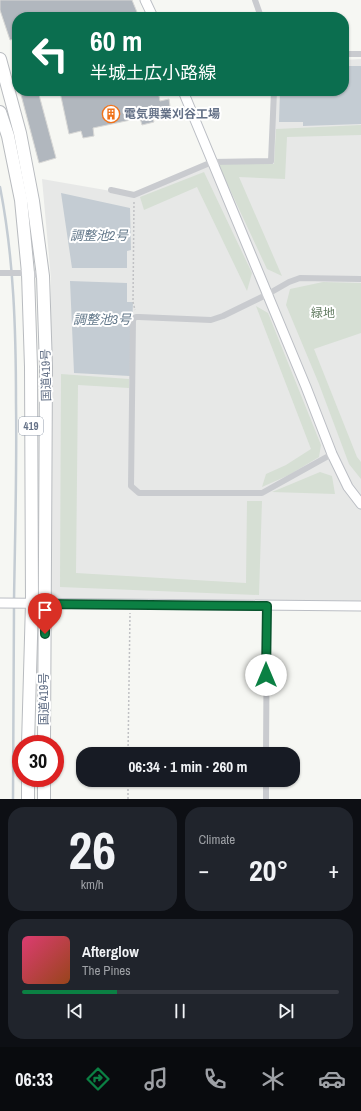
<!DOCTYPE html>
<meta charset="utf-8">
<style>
body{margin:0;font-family:"Archivo Narrow","Noto Sans JP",sans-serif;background:#20242c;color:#f1f3f6;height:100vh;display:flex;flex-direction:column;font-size:15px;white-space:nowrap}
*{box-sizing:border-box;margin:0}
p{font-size:13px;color:#9ea1a6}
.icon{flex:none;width:22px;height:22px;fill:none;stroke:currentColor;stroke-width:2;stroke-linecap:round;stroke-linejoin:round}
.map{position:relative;height:799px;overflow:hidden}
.drawer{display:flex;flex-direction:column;gap:8px;padding:8px;background:#0d0f14;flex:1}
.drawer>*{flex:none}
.hud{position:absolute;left:12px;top:12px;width:337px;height:84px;border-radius:16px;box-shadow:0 1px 3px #0004;background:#0b6e4f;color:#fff;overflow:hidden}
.speed{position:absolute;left:12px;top:735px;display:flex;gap:8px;font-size:20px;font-weight:700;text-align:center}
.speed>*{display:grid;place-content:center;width:52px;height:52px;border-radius:50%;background:#171b24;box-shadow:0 1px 3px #0004;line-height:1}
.speed .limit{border:6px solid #d22;background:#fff;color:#111}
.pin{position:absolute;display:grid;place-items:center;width:34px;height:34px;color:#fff;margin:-41px -17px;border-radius:50% 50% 50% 0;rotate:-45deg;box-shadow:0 0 4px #0007}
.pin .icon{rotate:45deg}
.me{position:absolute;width:44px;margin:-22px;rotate:0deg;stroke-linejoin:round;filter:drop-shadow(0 0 3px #0008)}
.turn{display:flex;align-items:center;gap:14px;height:84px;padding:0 12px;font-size:18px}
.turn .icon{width:52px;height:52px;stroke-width:2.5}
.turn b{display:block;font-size:28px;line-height:34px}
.big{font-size:30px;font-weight:700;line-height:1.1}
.drawer .tile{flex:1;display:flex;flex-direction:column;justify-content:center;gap:6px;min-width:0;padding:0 14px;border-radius:16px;background:#20242c}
.drawer .dial{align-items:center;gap:0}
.dial b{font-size:52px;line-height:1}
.song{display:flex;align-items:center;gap:12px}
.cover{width:48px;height:48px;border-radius:6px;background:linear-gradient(135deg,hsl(340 70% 55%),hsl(20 70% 35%))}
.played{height:4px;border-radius:2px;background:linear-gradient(90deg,#0b8043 30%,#363941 30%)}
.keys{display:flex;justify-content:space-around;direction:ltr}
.heat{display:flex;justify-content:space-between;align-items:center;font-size:22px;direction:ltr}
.drawer .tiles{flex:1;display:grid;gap:8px;grid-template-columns:1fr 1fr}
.tile:last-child{grid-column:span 2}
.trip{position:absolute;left:76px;top:747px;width:224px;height:40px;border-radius:16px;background:#171b24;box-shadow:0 1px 3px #0004;font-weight:700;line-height:40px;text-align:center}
.dock{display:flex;height:64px;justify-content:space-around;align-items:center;background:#090b0e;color:#9ea1a6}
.dock .icon{width:28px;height:28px}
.dock .current{color:#0b8043}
.dock b{font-size:18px;color:#f1f3f6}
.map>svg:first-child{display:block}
.built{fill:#e7e8e7}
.green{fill:#d6dfd4}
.water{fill:#c4ccd3}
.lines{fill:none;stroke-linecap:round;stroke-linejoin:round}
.stream{stroke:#c4ccd3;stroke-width:2.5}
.building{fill:#b1b7be;stroke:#d8d8d6}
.secondary-casing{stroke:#bbbec4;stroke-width:11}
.highway-casing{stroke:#b8bbbf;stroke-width:14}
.path{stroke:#c0c1c4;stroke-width:1.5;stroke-dasharray:2 2;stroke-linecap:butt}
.street{stroke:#c9cbcf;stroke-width:6}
.secondary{stroke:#fff;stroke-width:9}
.highway{stroke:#fff;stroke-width:12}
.route-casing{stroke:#07532c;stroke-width:10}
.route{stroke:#0b8043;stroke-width:7}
.labels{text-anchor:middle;stroke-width:4;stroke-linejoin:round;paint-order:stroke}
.shield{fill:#fff;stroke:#929cab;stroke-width:1}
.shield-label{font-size:11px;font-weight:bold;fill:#647187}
.poi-label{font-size:12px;font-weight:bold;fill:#647187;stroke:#fff;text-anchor:start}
.park-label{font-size:12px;fill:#647d63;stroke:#fff}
.street-label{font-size:12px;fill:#647187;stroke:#fff}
.water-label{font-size:13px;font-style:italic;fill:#64798b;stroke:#fff}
</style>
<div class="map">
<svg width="361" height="799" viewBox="0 0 361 799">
<rect width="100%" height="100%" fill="#f6f7f3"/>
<!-- built -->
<polygon class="built" points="361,59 361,605 49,600 51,279 42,179 134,195 212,162 270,161 274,91 344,91 344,60"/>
<!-- green -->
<g class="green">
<polygon points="361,125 361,135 287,137 285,179 239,177 282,276 267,269 218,164 274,164 276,129"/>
<polygon points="204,172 252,273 247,291 197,187 144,210 140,197"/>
<polygon points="323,282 361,283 361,333 314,349 357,457 361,462 361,479 349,464 319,384 286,305 290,289"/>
<polygon points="256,306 268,313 321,445 319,457 289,475 262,487 266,474 286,465 311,449"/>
<polygon points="61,374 129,379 129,388 78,385 76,573 246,583 247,501 262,501 259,595 60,587"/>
<polygon points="320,472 332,476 335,494 272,492"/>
</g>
<!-- water -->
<g class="water">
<polygon points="344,66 361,66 361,124 303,126 303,122 279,122 280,91 344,91"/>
<polygon points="61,193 130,208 131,250 127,251 127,268 72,268"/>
<polygon points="70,281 127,283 127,302 133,302 130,376 74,373"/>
</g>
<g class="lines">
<!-- stream -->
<g class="stream">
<path d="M0 187C14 258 16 332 16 404 17 469 15 535 14 601"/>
<polyline points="13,799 14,606"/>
</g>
</g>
<!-- building -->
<g class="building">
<polygon points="0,0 132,0 139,17 17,17 17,38 10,40 0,10"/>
<polygon points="20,91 38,91 56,158 39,163"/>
<polygon points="65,91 158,91 160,101 169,99 170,106 162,108 163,112 152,115 154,122 142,125 140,118 93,128 94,136 83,138 81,131 69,134 60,92"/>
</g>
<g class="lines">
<defs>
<g id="secondary">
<polyline points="145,0 153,17"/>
<polyline points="183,91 306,387 332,454 348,487 361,504"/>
<polyline points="0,603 361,606"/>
</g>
<g id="highway">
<polyline points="0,59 20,133 33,201 43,276 46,367 44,744"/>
<polyline points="0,112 8,136 21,200 28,273 31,367 32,603 28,744"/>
<polyline points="28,799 28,778"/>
<polyline points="44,799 44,778"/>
</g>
</defs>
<!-- secondary casing -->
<use href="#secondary" class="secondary-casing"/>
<!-- highway casing -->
<use href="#highway" class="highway-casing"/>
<!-- path -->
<g class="path">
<polyline points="134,202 133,302 135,310"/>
<polyline points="128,754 130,613"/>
<polyline points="21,771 21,751"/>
<polyline points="128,799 128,780"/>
</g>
<!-- street -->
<g class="street">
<polyline points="255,0 261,17"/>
<polyline points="344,54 361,54"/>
<polyline points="111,190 134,195 212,162 271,161 274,91"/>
<polyline points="0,273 28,273 43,276"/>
<polyline points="332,454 262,493 139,493 131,486 133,319 136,317 139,317 211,320 223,316 268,294 289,282 300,278 361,279"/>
<polyline points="266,754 267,606"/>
<polyline points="266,799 266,780"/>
</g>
<!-- secondary -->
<use href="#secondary" class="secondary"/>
<!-- highway -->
<use href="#highway" class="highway"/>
</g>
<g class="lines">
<defs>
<polyline id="route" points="45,634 45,604 267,606 266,675"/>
</defs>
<!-- route casing -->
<use href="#route" class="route-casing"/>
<!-- route -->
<use href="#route" class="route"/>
</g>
<!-- icons -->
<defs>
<symbol id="building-ring" viewBox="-11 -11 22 22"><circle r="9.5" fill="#fff" stroke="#f0731a" stroke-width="1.5"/><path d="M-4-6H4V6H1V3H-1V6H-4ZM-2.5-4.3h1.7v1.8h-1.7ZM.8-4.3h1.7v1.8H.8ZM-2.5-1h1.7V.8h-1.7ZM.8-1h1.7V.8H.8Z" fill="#f0731a"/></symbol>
</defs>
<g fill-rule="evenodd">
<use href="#building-ring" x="101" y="104" width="20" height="20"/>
</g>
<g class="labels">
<!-- shield labels -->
<rect class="shield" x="19" y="417" width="24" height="18" rx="3"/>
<g class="shield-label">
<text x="31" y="430">419</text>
</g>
<!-- poi labels -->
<g class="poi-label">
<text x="124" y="118">電気興業刈谷工場</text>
</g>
<!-- park labels -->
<g class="park-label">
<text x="323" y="317">緑地</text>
</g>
<!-- street labels -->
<g class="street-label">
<text transform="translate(46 375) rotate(-91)" y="4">国道419号</text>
<text transform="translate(44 699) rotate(-90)" y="4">国道419号</text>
</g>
<!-- water labels -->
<g class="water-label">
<text x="99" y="240">調整池2号</text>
<text x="102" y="324">調整池3号</text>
</g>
</g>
</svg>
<div class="speed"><div class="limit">30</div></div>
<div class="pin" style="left:45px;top:634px;background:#d93025"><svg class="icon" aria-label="arrive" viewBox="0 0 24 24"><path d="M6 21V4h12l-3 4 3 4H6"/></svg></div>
<svg class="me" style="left:266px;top:675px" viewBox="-20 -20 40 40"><circle r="19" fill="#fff"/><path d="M0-13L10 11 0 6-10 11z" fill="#0b8043"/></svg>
<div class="trip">06:34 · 1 min · 260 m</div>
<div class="hud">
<div class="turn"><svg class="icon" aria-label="left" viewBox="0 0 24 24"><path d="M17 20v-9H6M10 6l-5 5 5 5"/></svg><div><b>60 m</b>半城土広小路線</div></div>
</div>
</div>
<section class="drawer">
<div class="tiles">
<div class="tile dial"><b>26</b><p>km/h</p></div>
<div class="tile"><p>Climate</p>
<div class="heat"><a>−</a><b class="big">20°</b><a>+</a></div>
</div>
<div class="tile">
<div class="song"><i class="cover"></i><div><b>Afterglow</b><p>The Pines</p></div></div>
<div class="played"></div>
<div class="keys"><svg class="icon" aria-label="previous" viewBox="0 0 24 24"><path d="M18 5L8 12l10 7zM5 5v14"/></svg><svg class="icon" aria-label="pause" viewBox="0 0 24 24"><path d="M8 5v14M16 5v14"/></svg><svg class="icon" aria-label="next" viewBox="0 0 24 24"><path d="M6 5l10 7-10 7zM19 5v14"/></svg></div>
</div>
</div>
</section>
<nav class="dock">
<b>06:33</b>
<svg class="icon current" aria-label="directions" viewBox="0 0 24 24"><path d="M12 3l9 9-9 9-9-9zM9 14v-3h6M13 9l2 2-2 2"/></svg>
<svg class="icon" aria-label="music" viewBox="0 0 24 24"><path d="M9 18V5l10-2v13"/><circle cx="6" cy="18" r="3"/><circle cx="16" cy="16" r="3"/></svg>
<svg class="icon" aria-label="phone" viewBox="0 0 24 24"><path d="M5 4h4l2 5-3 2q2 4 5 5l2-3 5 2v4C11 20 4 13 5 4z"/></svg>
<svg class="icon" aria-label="climate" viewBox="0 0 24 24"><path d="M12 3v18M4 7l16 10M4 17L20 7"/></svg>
<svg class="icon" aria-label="car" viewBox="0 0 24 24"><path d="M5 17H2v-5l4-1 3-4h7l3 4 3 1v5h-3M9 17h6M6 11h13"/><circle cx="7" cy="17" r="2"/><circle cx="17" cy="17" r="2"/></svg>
</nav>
